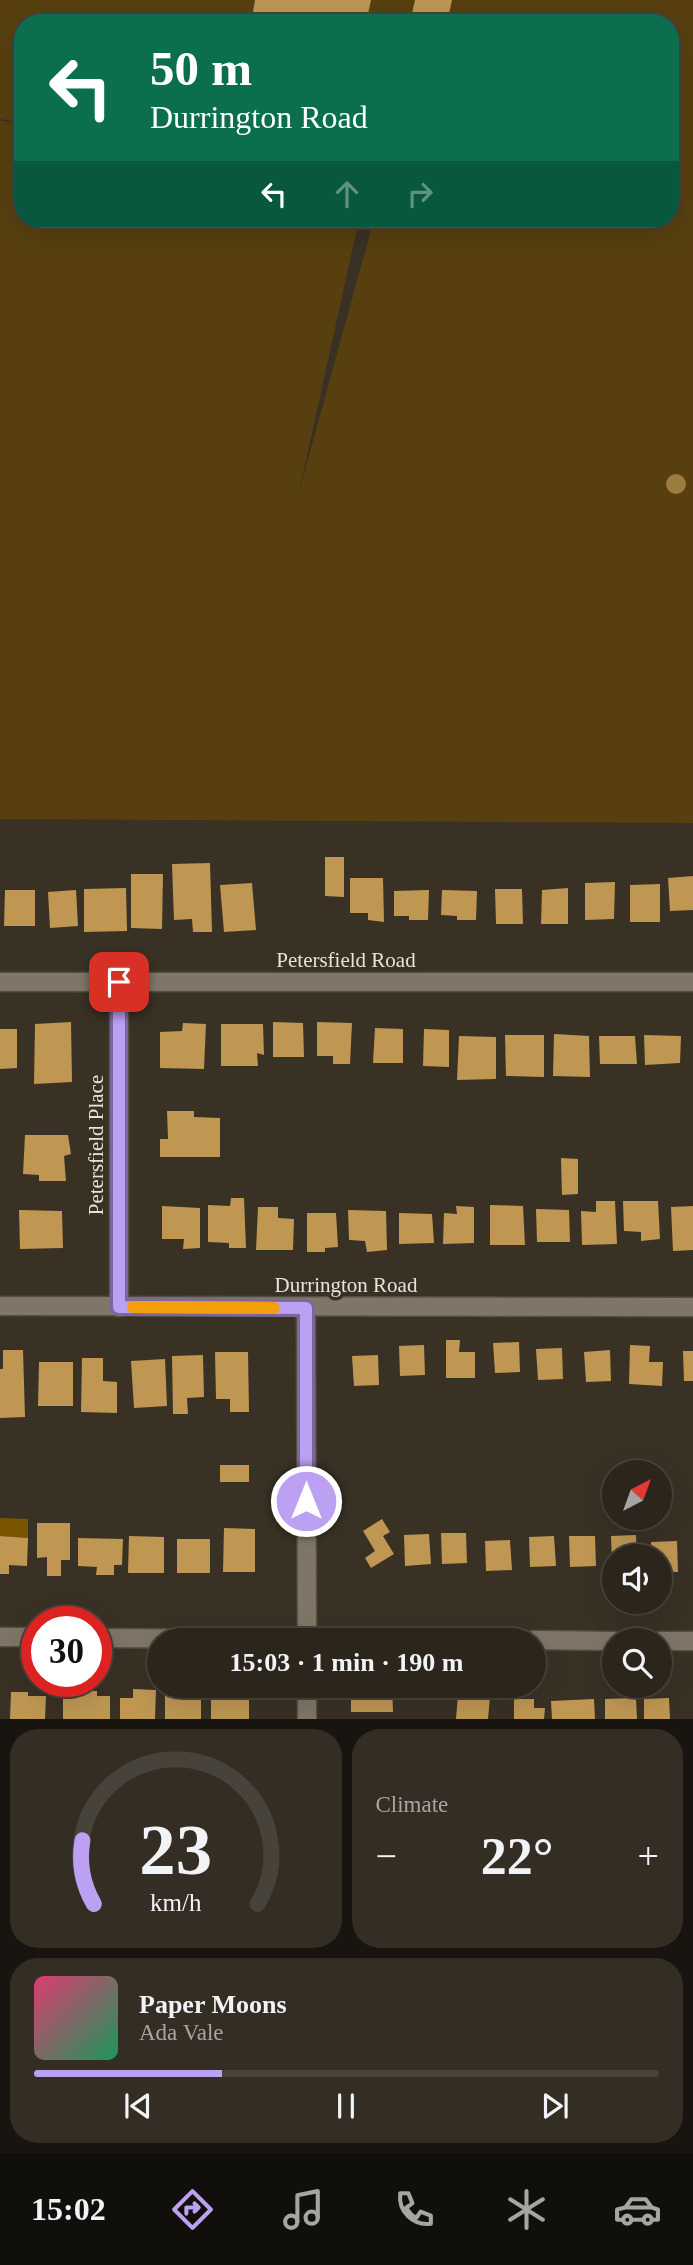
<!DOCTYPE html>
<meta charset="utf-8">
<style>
body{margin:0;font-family:Georgia,serif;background:#332d24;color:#f1f3f6;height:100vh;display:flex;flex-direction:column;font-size:26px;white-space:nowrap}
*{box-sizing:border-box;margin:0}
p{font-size:23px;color:#a6a5a3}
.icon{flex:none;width:38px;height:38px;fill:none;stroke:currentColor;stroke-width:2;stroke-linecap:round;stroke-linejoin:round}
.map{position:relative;height:1719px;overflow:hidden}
.panel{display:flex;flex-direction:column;gap:10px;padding:10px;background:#18140f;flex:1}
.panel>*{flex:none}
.hud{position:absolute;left:14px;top:14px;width:665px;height:214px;border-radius:28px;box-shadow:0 7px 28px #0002,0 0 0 2px #47423a;background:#0b6e4f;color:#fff;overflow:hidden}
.needle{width:46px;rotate:41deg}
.fabs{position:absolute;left:602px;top:1460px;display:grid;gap:14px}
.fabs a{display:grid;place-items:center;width:70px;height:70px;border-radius:50%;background:#2b251b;box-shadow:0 7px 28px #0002,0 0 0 2px #47423a;font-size:35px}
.speed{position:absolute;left:21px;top:1606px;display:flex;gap:14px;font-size:35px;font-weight:700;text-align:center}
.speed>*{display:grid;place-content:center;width:91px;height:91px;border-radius:50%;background:#2b251b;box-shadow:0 7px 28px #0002,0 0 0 2px #47423a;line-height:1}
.speed .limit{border:10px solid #d22;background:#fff;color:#111}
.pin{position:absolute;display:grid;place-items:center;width:60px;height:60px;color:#fff;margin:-30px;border-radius:14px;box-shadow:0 4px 10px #0006}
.me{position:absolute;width:77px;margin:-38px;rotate:0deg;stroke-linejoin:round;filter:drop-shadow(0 0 5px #0008)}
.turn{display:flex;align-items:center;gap:24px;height:147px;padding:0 21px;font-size:32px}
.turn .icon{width:91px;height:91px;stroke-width:2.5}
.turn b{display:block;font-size:49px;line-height:60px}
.lanes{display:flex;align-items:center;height:66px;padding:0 21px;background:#0003;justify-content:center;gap:35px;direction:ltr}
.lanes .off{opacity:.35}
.big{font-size:52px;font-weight:800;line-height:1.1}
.panel .tile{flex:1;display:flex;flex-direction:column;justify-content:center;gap:10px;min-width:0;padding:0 24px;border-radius:28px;background:#332d24}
.panel .dial{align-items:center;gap:0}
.dial svg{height:182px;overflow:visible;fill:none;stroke:#47423a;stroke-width:7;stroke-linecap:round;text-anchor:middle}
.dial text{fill:#f1f3f6;stroke:none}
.song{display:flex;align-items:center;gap:21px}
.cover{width:84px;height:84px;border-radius:10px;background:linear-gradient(135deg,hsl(340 70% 55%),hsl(150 70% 35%))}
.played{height:7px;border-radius:4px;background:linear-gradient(90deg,#bca0f2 30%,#47423a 30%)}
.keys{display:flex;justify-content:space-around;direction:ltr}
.heat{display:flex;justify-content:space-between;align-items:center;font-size:38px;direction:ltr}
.panel .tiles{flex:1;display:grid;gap:10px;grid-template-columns:1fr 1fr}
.tile:last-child{grid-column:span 2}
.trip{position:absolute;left:147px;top:1628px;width:399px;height:70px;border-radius:35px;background:#2b251b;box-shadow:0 7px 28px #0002,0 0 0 2px #47423a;font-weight:800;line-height:70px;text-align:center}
.menu{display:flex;height:112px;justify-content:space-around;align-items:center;background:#110f0b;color:#a6a5a3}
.menu .icon{width:49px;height:49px}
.menu .selected{color:#bca0f2}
.menu b{font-size:32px;color:#f1f3f6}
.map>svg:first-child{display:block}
.green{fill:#573f10}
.water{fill:#7a5500}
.building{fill:#bf9753}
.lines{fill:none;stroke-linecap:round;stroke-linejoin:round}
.street-casing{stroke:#544d42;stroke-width:21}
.street{stroke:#807667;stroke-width:18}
.tree{fill:#9c7b40}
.route-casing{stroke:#7a689d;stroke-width:18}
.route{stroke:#bca0f2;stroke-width:12}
.slow{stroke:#f59e0b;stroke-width:12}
.labels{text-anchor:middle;stroke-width:7;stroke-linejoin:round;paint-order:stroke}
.street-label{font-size:21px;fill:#e8e2da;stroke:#393124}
</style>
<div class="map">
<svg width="693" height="1719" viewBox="0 0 693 1719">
<rect width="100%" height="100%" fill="#393124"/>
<!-- green -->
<polygon class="green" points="0,0 693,0 693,823 0,819 0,120 23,125 23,219 333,219 358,224 299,492 374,219 670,219 670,23 23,23 23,123 0,119"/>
<!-- water -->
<polygon class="water" points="0,1518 28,1519 28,1538 0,1536"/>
<!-- building -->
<g class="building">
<polygon points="255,0 371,0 366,23 299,23 253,12"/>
<polygon points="415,0 452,0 447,23 410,23"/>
<polygon points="325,857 344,857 344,897 325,896"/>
<polygon points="210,863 212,932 193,932 192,919 174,920 172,864"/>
<polygon points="131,874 163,874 162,929 131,928"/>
<polygon points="693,876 693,910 670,911 668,878"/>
<polygon points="350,878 383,878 384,922 368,920 368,913 350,913"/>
<polygon points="615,882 614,919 585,920 585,883"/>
<polygon points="252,883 256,930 224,932 220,885"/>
<polygon points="660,884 660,922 630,922 630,885"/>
<polygon points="126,888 127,931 84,932 84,889"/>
<polygon points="568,888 568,924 541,924 542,890"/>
<polygon points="495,889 522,889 523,924 496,924"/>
<polygon points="5,890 35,890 35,926 4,926"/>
<polygon points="76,890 78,926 50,928 48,892"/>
<polygon points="429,890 428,920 409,920 409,916 394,916 394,891"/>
<polygon points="442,890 477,891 476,920 457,920 457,916 441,915"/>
<polygon points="71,1022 72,1082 34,1084 35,1024"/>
<polygon points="273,1022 303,1023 304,1057 273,1057"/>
<polygon points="317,1022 352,1023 350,1064 333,1064 333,1056 317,1056"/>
<polygon points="183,1023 206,1024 204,1069 160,1068 160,1032 182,1031"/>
<polygon points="221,1024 263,1024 264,1055 257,1053 258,1066 221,1066"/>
<polygon points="375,1028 403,1029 403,1063 373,1063"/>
<polygon points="0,1029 17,1029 17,1068 0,1069"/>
<polygon points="424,1029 449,1030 449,1067 423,1066"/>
<polygon points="554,1034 589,1036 590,1077 553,1076"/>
<polygon points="505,1035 544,1035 544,1077 506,1076"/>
<polygon points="644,1035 681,1036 680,1063 645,1065"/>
<polygon points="459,1036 496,1037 496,1079 457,1080"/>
<polygon points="599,1036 635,1036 637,1064 600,1064"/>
<polygon points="167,1111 194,1111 194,1117 220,1118 220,1157 160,1157 160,1139 168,1139"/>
<polygon points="25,1135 68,1135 71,1154 64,1156 66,1181 39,1181 39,1175 23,1174"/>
<polygon points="561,1158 578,1159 578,1194 562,1195"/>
<polygon points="231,1198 244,1198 246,1248 229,1248 229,1243 208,1242 208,1205 230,1206"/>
<polygon points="596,1201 615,1201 617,1244 582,1245 581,1211 596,1212"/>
<polygon points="623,1201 658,1201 660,1239 641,1241 641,1232 624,1231"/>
<polygon points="490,1205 523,1206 525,1245 490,1245"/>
<polygon points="162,1206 200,1208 200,1248 183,1249 184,1239 162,1239"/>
<polygon points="456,1206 474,1207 474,1243 443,1244 444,1213 457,1214"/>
<polygon points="693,1206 693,1250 673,1251 671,1207"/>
<polygon points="258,1207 278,1207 278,1218 294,1219 293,1250 256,1250"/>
<polygon points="536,1209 569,1210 570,1242 537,1242"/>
<polygon points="19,1210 62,1211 63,1248 20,1249"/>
<polygon points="348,1210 386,1211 387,1250 367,1252 365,1241 349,1240"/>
<polygon points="307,1213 336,1213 338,1247 325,1248 325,1252 307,1252"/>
<polygon points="399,1213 432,1214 434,1243 399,1244"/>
<polygon points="446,1340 460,1340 459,1352 475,1352 475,1378 446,1378"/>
<polygon points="519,1342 520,1372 495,1373 493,1343"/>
<polygon points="424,1345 425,1375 400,1376 399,1346"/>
<polygon points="630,1345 650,1346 649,1362 663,1362 662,1386 629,1384"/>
<polygon points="562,1348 563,1379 538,1380 536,1349"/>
<polygon points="3,1350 23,1350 25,1417 0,1418 0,1369 3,1369"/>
<polygon points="610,1350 611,1381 586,1382 584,1352"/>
<polygon points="683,1351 693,1351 693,1381 684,1381"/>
<polygon points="215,1352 248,1352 249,1412 230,1412 230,1399 216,1399"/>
<polygon points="203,1355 204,1397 187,1398 188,1414 173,1414 172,1356"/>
<polygon points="378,1355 379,1385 354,1386 352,1356"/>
<polygon points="82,1358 103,1358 103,1381 117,1382 117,1413 81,1412"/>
<polygon points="165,1359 167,1406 134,1408 131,1361"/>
<polygon points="39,1362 73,1362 73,1406 38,1406"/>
<rect x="220" y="1465" width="29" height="17"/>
<polygon points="382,1519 390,1532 383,1536 394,1554 371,1568 365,1558 375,1551 363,1531"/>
<polygon points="37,1523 70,1523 70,1560 61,1560 61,1576 47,1576 47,1557 37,1558"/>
<polygon points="224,1528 255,1529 255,1572 223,1572"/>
<polygon points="441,1533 466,1533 467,1563 442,1564"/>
<polygon points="429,1534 431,1564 405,1566 404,1535"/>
<polygon points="636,1535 637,1556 614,1556 614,1564 612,1564 611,1536"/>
<polygon points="0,1536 28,1538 27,1566 9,1565 9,1574 0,1574"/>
<polygon points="129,1536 164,1537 164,1573 128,1573"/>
<polygon points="554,1536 556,1566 530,1567 529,1537"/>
<polygon points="569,1536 595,1536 596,1566 570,1567"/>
<polygon points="78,1538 123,1539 122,1565 114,1565 114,1575 96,1575 97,1567 78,1566"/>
<rect x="177" y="1539" width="33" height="34"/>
<polygon points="510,1540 512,1570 486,1571 485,1541"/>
<polygon points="677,1541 678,1572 660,1572 660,1556 652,1556 651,1542"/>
<polygon points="351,1685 392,1685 393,1712 351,1712"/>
<polygon points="133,1689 156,1690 155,1719 120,1719 120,1698 133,1698"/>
<polygon points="165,1690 189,1690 189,1700 201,1699 201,1719 165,1719"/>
<polygon points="77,1691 97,1691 97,1696 110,1696 110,1719 63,1719 63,1695 77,1695"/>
<polygon points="11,1692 28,1692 28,1696 46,1696 45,1719 10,1719"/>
<polygon points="249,1694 249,1719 211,1719 211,1695"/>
<polygon points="458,1695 490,1697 488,1719 456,1719"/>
<polygon points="636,1698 637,1719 605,1719 605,1699"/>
<polygon points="669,1698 670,1719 644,1719 644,1699"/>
<polygon points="514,1699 534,1699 534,1708 545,1708 544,1719 514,1719"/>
<polygon points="594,1699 595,1719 552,1719 551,1701"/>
</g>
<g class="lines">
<defs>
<g id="street">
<polyline points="0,982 693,982"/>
<polyline points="0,1306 693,1307"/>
<polyline points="119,1307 119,982"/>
<polyline points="306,1308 307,1640"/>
<polyline points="0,1637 37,1637"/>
<polyline points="96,1638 392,1640"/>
<polyline points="534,1640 614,1641"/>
<polyline points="660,1641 693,1641"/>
<polyline points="307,1685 307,1719"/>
</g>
</defs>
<!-- street casing -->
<use href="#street" class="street-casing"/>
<!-- street -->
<use href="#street" class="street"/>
</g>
<!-- trees -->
<circle class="tree" cx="676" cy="484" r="10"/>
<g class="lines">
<defs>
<polyline id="route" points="119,982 119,1307 306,1308 306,1501"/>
</defs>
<!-- route casing -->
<use href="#route" class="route-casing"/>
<!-- route -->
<use href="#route" class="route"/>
<!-- slow -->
<polyline class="slow" points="133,1307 274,1308"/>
</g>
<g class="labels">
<!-- street labels -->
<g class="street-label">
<text x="346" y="967">Petersfield Road</text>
<text transform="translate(96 1145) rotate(-90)" y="7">Petersfield Place</text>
<text x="346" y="1292">Durrington Road</text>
</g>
</g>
</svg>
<div class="fabs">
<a><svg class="needle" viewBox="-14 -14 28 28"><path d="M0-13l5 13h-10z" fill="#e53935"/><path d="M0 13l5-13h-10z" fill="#a6a5a3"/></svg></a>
<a><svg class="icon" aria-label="sound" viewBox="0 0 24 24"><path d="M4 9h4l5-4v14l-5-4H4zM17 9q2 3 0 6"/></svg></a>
<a><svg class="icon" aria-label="search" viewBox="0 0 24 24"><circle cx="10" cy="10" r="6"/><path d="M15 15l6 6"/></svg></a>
</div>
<div class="speed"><div class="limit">30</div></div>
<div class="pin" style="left:119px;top:982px;background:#d93025"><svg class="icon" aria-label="arrive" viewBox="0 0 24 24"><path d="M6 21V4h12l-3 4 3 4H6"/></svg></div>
<svg class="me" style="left:306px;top:1501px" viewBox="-20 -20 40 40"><circle r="17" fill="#bca0f2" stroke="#fff" stroke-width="3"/><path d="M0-11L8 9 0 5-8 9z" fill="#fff"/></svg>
<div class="trip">15:03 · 1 min · 190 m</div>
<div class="hud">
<div class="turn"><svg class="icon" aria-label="left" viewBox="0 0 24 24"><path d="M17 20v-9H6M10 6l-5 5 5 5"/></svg><div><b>50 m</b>Durrington Road</div></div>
<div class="lanes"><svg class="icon" aria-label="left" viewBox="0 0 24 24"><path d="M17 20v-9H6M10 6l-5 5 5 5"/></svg><svg class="icon off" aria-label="ahead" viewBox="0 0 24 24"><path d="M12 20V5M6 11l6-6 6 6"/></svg><svg class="icon off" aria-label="right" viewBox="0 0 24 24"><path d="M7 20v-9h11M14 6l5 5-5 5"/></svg></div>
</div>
</div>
<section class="panel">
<div class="tiles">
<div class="tile dial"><svg viewBox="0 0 100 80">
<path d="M14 69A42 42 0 1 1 86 69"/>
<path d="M14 69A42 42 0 0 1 9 41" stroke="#bca0f2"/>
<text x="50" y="56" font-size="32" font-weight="700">23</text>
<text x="50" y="72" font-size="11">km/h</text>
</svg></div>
<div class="tile"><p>Climate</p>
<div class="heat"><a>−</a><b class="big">22°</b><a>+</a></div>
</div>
<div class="tile">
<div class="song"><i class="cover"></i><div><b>Paper Moons</b><p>Ada Vale</p></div></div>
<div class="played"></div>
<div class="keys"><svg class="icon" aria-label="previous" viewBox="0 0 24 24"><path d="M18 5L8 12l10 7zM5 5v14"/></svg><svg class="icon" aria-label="pause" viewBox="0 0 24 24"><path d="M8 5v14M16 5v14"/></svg><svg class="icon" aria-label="next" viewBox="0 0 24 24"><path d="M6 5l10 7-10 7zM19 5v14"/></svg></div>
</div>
</div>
</section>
<nav class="menu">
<b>15:02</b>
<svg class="icon selected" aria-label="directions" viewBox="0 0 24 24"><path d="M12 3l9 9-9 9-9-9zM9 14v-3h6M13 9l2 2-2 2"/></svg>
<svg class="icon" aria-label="music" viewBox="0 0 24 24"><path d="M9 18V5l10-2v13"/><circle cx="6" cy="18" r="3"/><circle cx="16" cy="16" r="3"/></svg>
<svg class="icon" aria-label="phone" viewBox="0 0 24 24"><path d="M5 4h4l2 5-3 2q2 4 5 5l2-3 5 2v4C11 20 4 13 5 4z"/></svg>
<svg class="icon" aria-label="climate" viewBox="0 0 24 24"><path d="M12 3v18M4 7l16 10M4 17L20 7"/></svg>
<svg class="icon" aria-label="car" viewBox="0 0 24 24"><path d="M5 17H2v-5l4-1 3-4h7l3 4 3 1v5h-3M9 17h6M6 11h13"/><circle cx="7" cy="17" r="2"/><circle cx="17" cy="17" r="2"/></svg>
</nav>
